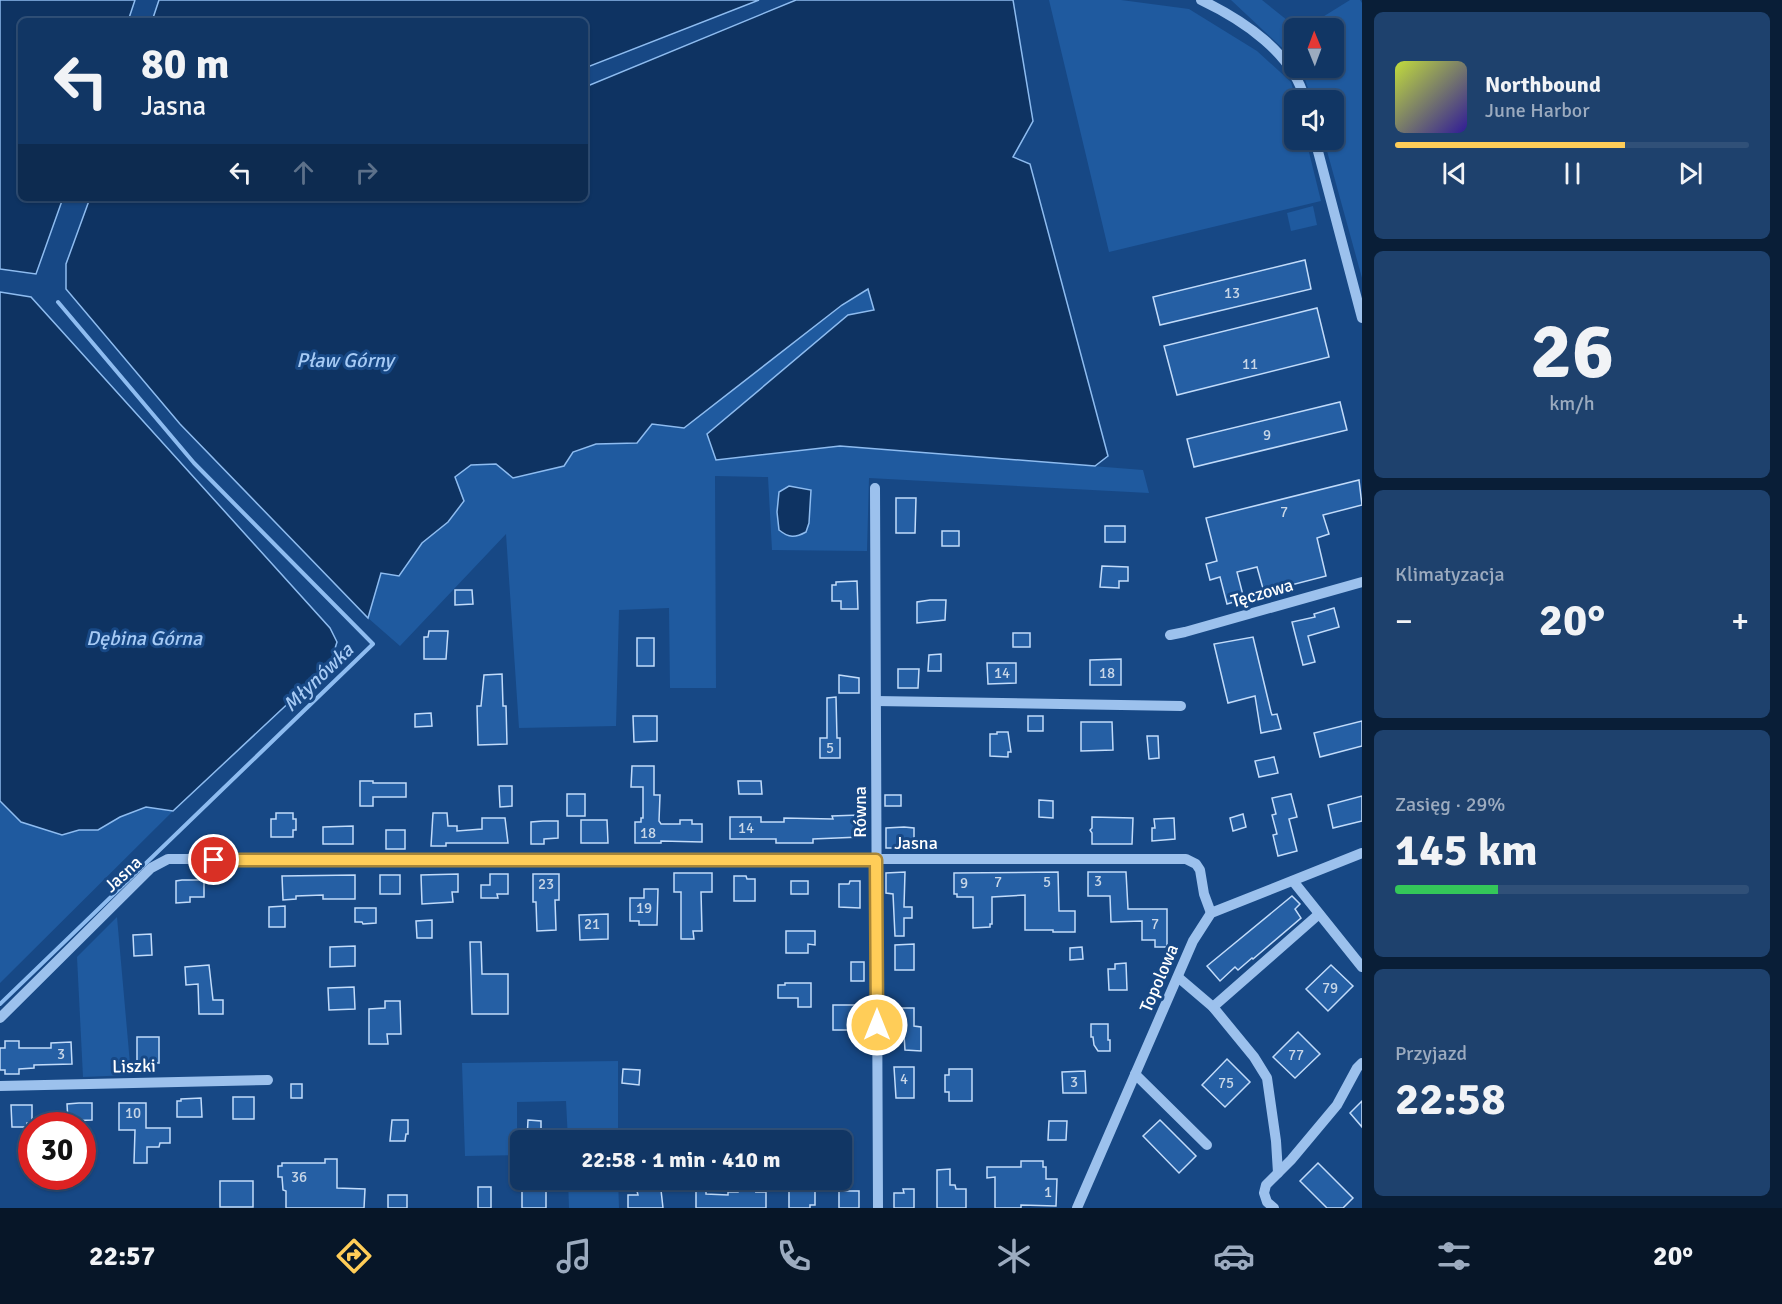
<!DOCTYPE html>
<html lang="pl">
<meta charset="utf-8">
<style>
body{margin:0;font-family:Signika,sans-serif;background:#1e416d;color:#f1f3f6;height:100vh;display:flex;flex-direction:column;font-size:22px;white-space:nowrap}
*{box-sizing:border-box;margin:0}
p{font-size:20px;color:#9cabbf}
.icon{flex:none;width:33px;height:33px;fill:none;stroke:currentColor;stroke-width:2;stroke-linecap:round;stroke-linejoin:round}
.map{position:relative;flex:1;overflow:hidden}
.panel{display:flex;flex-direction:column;gap:12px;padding:12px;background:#091e37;width:420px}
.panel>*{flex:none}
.banner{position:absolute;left:18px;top:18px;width:570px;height:183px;border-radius:9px;box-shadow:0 2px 4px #0004,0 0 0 2px #305078;background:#113664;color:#f1f3f6;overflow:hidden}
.needle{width:39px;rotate:359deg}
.controls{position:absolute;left:1284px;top:18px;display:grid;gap:12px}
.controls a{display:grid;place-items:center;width:60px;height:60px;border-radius:9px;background:#113664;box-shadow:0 2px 4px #0004,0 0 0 2px #305078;font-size:30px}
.speed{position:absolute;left:18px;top:1112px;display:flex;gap:12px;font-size:30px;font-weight:700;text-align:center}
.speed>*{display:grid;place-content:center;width:78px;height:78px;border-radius:50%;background:#113664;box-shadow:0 2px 4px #0004,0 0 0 2px #305078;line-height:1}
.speed .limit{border:9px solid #d22;background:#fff;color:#111}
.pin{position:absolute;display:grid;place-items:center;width:51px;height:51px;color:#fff;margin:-26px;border:3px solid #fff;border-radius:50%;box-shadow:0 2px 6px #0007}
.me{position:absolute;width:66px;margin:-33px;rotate:0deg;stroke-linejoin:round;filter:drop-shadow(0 0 4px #0008)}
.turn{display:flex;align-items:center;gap:21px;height:126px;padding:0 24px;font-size:27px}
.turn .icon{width:78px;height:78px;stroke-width:2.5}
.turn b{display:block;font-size:42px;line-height:51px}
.lanes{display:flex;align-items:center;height:57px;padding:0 24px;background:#0003;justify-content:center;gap:30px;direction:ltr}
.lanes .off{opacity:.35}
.big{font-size:45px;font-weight:700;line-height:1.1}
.panel .widget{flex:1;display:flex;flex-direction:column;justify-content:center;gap:9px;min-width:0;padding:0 21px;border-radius:9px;background:#1e416d}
.panel .dial{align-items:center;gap:0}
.dial b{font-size:78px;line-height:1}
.song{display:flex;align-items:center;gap:18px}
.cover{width:72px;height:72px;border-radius:9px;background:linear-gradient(135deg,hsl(70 70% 55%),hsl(250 70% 35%))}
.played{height:6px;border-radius:3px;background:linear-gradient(90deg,#ffcd58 65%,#305078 65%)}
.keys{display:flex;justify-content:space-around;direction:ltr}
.heat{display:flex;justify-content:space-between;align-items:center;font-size:33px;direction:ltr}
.charge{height:9px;border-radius:4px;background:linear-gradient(90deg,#34c759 29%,#305078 0)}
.trip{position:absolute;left:510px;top:1130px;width:342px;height:60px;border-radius:9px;background:#113664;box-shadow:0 2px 4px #0004,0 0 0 2px #305078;font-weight:700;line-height:60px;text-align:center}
.tabs{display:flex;height:96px;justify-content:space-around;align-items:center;background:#071628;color:#9cabbf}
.tabs .icon{width:42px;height:42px}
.tabs .selected{color:#ffcd58}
.tabs b{font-size:27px;color:#f1f3f6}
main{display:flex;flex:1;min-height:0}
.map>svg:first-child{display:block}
.green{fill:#1f5a9f}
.water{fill:#0e3362;stroke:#8ebcf0;stroke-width:1.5}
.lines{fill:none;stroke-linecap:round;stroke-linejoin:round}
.stream{stroke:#8ebcf0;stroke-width:4}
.building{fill:#255fa4;stroke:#c1dbfa;stroke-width:1.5}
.minor{stroke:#9cc1ed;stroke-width:10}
.route-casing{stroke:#a68539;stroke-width:15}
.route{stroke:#ffcd58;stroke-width:10}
.labels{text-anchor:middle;stroke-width:6;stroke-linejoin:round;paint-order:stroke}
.number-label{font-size:15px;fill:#c8d7e8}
.street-label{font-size:18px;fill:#fff;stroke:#174885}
.water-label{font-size:20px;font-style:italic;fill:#a7cbf5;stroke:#174885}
</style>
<main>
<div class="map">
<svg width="1362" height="1208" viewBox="0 0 1362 1208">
<rect width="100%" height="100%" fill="#174885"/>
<!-- green -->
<g class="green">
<polygon points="1049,0 1121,0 1189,9 1257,51 1291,82 1296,100 1294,140 1306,140 1321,201 1109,252"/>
<polygon points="1231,0 1262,0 1297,28 1294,28 1294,59"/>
<polygon points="1350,0 1360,0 1362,3 1362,278 1324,140 1334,140 1334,100 1312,100 1301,68 1334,68 1334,28 1305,28"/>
<polygon points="1313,206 1317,225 1291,231 1287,213"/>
<polygon points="868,289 874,310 716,460 840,446 1143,470 1149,493 869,478 867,551 772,550 768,477 715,476 716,688 670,688 669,608 619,610 616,726 519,728 506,534 400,646 368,618 381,572 399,576 422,543 448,522 455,477 471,465 496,464 573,452 596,444 637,443 652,424 684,428 842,305"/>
<polygon points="0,801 62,835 79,830 98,830 120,817 147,807 173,811 0,983"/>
<polygon points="117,917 131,1075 83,1077 77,957"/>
<polygon points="618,1061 618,1140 568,1140 566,1101 517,1102 517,1155 465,1156 462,1063"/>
<polygon points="568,1179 618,1179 619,1208 569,1208"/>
</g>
<!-- water -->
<g class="water">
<polygon points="0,0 135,0 128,21 21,21 21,198 63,198 36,274 0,269"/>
<polygon points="159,0 759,0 585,68 585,21 152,21"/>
<polygon points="796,0 1013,0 1033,121 1013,157 1030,164 1108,456 1095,466 840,446 716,460 707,434 848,315 874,310 868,289 842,305 684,428 652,424 637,443 596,444 573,452 564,466 513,478 496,464 471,465 455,477 464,501 448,522 422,543 399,576 381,573 368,618 180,424 66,289 66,264 90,198 585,198 585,87"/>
<polygon points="0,292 31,297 330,628 337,642 331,661 312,681 173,811 146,807 120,817 98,830 79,830 62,835 21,822 0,801"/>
<path d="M789 486 811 490 809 523 806 532C795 538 789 538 779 530L777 512 779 492Z"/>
</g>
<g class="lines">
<!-- stream -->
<polyline class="stream" points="0,1004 373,644 194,463 58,302"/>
</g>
<!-- building -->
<g class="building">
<polygon points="1305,260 1311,289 1160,325 1153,297"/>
<polygon points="1317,308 1329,357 1177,395 1164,346"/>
<polygon points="1340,402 1347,430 1194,467 1187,439"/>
<polygon points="1359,480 1362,505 1323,515 1329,534 1317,538 1326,576 1264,592 1257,567 1237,572 1244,599 1227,604 1220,577 1210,580 1206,564 1217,561 1206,518"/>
<polygon points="896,498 916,498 915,533 896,533"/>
<rect x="1105" y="526" width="20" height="16"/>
<rect x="942" y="531" width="17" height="15"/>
<polygon points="1102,566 1128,567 1128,581 1119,581 1119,588 1100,587"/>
<polygon points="857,581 858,609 841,609 841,601 832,601 832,585 836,585 836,582"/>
<polygon points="455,590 472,590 473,604 455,605"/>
<polygon points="930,600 946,600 945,620 917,623 917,602"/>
<polygon points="1334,608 1339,627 1308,636 1315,662 1303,665 1292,622 1315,617 1314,614"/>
<polygon points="429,631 448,631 446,659 424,659 424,637 428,637"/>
<rect x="1013" y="633" width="17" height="14"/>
<polygon points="1253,637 1271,712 1272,715 1277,714 1281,729 1261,733 1255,696 1228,703 1214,644"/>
<rect x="637" y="638" width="17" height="28"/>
<polygon points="941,654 941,671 928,671 929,655"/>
<polygon points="1121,659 1121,685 1090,685 1090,660"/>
<polygon points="987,663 1016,663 1016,683 988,684"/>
<polygon points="898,669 919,669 918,688 898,688"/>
<polygon points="502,674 503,706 506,706 507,744 478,745 477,706 481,706 484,675"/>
<polygon points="839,675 859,678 859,693 839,693"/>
<polygon points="836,697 837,738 840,738 840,758 820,758 820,738 827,738 827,698"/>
<polygon points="431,713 432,726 415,727 415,714"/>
<polygon points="633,716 657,716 657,741 634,742"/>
<rect x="1028" y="716" width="15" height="15"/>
<polygon points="1362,721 1362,746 1320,757 1314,733"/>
<polygon points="1081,722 1112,722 1113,750 1081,751"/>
<polygon points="997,732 1008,732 1011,752 1008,752 1008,757 990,756 990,734 997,734"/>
<polygon points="1147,736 1158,736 1159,758 1149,759"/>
<polygon points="1274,757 1278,773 1259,777 1255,761"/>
<polygon points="632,766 654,766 654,795 660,795 659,821 661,824 680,824 680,820 692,820 692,824 702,824 702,842 661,841 661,843 635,843 635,822 641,822 641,818 643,818 643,787 631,787"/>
<polygon points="360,781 373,781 373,783 406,783 406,797 373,797 373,806 360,806"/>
<polygon points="738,781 761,781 762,794 739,794"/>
<polygon points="499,786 512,786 512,806 500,807"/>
<rect x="567" y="794" width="18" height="22"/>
<polygon points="1291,794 1297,817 1289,819 1297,851 1278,856 1273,835 1277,834 1272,815 1276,814 1272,798"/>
<rect x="885" y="795" width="16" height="11"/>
<polygon points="1362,796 1362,821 1333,828 1328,805"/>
<polygon points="1039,800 1053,801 1053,818 1039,817"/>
<polygon points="276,813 293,813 293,819 296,819 296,830 293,830 293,837 271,837 271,819 276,819"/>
<polygon points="433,813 447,813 448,826 457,826 457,831 482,829 482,818 505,818 508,843 446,843 446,846 431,846"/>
<polygon points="1243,814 1246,827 1233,831 1230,818"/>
<polygon points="859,815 860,837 813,839 813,843 776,843 776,839 730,839 730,817 761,817 761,822 784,822 784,818 833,819 832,816"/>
<polygon points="1092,817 1133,818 1132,844 1092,844 1092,833 1090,830 1092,828"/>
<polygon points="1174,818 1175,839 1152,841 1152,828 1155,828 1154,819"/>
<polygon points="581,820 607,820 608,843 581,843"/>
<polygon points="543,821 558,821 558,838 544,839 544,844 531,844 531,822"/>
<polygon points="353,826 353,844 323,844 323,827"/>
<polygon points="904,827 914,828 914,848 886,848 886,828"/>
<rect x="386" y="830" width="19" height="19"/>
<polygon points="905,872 904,907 912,907 912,918 904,918 904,936 895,936 893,894 886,893 886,873"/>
<polygon points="1058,872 1059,911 1075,911 1075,932 1053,932 1053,930 1025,930 1025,895 992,897 992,924 990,924 990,927 973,928 973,897 957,897 957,894 954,894 954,873"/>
<polygon points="1088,872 1126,872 1128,909 1167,909 1167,947 1155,947 1155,940 1142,940 1142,921 1111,922 1110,896 1088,896"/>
<polygon points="674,873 712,873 712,892 701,892 702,931 693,931 694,939 681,939 681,892 674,892"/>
<polygon points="458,874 458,892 452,892 453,902 422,904 421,875"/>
<polygon points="490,874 508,874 508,894 497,894 498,898 481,898 481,885 490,885"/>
<polygon points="533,874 559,874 559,900 555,900 556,930 537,931 536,902 533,902"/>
<polygon points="355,875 355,899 323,899 323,895 296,896 296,899 283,900 282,876"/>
<rect x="380" y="875" width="20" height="19"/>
<polygon points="734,876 746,876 747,879 755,879 755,901 734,901"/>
<polygon points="182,880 204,880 204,897 190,897 190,902 176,903 176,881"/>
<rect x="791" y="881" width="17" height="13"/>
<polygon points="850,881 860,881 860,908 839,907 839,884 849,884"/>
<polygon points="644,889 658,889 657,925 639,925 639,921 630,921 630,898 644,898"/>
<polygon points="1292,896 1300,904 1295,909 1301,918 1253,959 1252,958 1238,970 1235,967 1220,981 1207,966"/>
<polygon points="285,906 285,927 269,927 269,907"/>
<polygon points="355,908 376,908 376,923 363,924 362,922 355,922"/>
<polygon points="608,914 608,939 580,940 579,915"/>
<polygon points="432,920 432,938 417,938 416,921"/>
<polygon points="786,931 815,931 815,945 808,944 808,953 786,953"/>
<polygon points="151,934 152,955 134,956 133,935"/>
<polygon points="470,942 481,942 482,974 508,974 508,1014 472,1014"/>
<polygon points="914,944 914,970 895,970 895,945"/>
<polygon points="355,946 355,966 330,967 330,947"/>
<polygon points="1082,947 1083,959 1070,960 1070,948"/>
<rect x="851" y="962" width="13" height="19"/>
<polygon points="1126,963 1127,990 1109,990 1108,969 1115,969 1115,964"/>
<polygon points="209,965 213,1000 223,1000 223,1014 199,1014 198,984 186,985 185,967"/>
<polygon points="1331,965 1353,986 1328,1011 1306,989"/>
<polygon points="785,983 811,983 811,1007 798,1007 798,998 778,998 778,985 785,985"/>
<polygon points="354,987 355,1009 329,1010 328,988"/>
<polygon points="385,1001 400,1001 401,1034 387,1034 388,1044 369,1044 369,1009 385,1008"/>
<polygon points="833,1005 862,1005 862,1020 854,1020 854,1030 833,1030"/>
<polygon points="895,1008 914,1008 914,1026 921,1027 921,1051 905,1050 904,1035 896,1035"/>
<polygon points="1091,1024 1108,1024 1108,1040 1110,1040 1110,1051 1098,1051 1094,1045 1093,1037 1091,1037"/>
<polygon points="1298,1032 1320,1054 1295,1078 1273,1057"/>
<rect x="137" y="1037" width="22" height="26"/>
<polygon points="5,1041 19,1041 19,1048 51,1048 51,1043 71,1042 72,1064 34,1065 34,1068 19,1069 19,1074 5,1074 5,1070 0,1070 0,1048 5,1048"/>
<polygon points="1227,1059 1250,1082 1225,1107 1202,1085"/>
<polygon points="894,1067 914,1067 914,1098 896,1098"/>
<polygon points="623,1069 640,1070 639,1085 622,1083"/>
<polygon points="949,1069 972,1069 972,1101 949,1101 949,1092 945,1092 945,1075 949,1075"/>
<polygon points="1085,1071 1086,1093 1063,1093 1062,1072"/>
<rect x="291" y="1084" width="11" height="14"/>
<rect x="233" y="1097" width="21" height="22"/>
<polygon points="201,1098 202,1117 177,1117 177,1101 181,1101 181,1099"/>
<polygon points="1362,1101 1362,1127 1350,1113"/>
<polygon points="79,1103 92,1103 92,1120 68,1121 67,1104"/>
<polygon points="119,1103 146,1103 146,1128 170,1128 170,1143 160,1143 159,1147 147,1147 147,1163 134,1163 135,1130 119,1130"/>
<polygon points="11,1105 32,1105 32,1123 27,1123 27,1127 12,1127"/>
<polygon points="392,1120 408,1120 408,1134 406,1134 405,1141 390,1141"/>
<polygon points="528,1120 541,1121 541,1140 527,1140"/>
<polygon points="1160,1120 1196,1156 1179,1173 1143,1136"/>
<polygon points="1049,1121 1067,1121 1066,1140 1048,1140"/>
<polygon points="325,1159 337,1159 337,1188 365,1189 364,1208 286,1208 286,1191 283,1190 282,1177 278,1177 278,1166 282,1166 282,1163 325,1163"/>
<polygon points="1021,1161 1043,1161 1043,1167 1046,1167 1046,1179 1057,1179 1056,1206 1021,1205 1021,1208 995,1208 995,1177 987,1178 987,1167 1021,1167"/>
<polygon points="1318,1163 1353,1198 1343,1208 1327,1208 1300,1181"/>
<polygon points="950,1169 950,1185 955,1185 956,1189 966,1189 966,1208 937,1208 937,1170"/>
<polygon points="645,1179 656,1179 656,1181 660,1181 663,1208 628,1208 628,1195 638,1195 637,1191 645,1191"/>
<polygon points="747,1179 761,1179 756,1192 766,1192 766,1208 696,1208 696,1189 706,1189 706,1194 728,1195 728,1192 738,1192 738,1187 747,1188"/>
<rect x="220" y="1181" width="33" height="26"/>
<rect x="478" y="1187" width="13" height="21"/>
<rect x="522" y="1188" width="24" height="20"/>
<polygon points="903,1189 914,1189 914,1208 894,1208 894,1193 904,1193"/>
<polygon points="789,1190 815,1190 815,1205 810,1205 810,1208 789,1208"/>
<rect x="839" y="1191" width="20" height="17"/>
<rect x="388" y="1195" width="19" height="13"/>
</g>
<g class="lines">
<!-- minor -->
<g class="minor">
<path d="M1201 0C1243 20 1293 53 1305 100"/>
<polyline points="1315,140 1362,318"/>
<polyline points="875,488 878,1208"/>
<polyline points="1170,635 1185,632 1362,582"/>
<polyline points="876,701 1181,706"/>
<polyline points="1293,881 1362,967"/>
<polyline points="1179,978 1213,1007 1254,1057 1267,1078 1276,1141 1278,1173"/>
<polyline points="1213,1007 1319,914"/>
<polyline points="0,1018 151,868 168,859 1186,859 1196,864 1200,870 1204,894 1211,913"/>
<polyline points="1135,1074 1207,1145"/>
<polyline points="0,1086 268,1080"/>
<polyline points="1077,1208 1193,941 1211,913 1362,853"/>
<polyline points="1274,1208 1267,1202 1264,1193 1266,1185 1291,1160 1337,1105 1357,1068 1362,1063"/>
</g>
</g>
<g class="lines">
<defs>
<polyline id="route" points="214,860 876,860 877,1025"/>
</defs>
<!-- route casing -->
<use href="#route" class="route-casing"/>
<!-- route -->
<use href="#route" class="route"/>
</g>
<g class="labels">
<!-- number labels -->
<g class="number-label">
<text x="1232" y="298">13</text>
<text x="1250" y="369">11</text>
<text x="1267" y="440">9</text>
<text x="1284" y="517">7</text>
<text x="1002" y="678">14</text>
<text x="1107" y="678">18</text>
<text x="830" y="753">5</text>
<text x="746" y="833">14</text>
<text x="648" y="838">18</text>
<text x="1098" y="886">3</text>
<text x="998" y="887">7</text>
<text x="1047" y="887">5</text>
<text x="964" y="888">9</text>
<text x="546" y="889">23</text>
<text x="644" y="913">19</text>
<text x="592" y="929">21</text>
<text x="1155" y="929">7</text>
<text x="1330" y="993">79</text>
<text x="61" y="1059">3</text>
<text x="1296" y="1060">77</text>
<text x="904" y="1084">4</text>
<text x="1074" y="1087">3</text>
<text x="1226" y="1088">75</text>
<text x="133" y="1118">10</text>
<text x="299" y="1182">36</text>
<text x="1048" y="1197">1</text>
</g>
<!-- street labels -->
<g class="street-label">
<text transform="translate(1262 593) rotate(-16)" y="6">Tęczowa</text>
<text transform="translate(860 812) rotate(-90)" y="6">Równa</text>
<text x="916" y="849">Jasna</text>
<text transform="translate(123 874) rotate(-43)" y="6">Jasna</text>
<text transform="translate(1159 978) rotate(-67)" y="6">Topolowa</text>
<text transform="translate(134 1066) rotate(-1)" y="6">Liszki</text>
</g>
<!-- water labels -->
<g class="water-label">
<text x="345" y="367">Pław Górny</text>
<text x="144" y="645">Dębina Górna</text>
<text transform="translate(318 677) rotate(-44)" y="7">Młynówka</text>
</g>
</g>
</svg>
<div class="controls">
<a><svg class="needle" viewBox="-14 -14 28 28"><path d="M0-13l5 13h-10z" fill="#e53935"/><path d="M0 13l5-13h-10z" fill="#9cabbf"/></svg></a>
<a><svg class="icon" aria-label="sound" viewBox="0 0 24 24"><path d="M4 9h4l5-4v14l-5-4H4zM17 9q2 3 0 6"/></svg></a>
</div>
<div class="speed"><div class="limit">30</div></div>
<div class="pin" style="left:214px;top:860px;background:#d93025"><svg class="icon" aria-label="arrive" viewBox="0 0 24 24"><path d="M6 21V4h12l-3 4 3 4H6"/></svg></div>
<svg class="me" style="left:877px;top:1025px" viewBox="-20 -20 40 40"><circle r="17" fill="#ffcd58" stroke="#fff" stroke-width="3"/><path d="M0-11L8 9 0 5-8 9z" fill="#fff"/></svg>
<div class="trip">22:58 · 1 min · 410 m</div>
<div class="banner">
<div class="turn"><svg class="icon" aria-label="left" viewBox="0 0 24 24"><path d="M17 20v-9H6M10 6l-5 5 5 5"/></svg><div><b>80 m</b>Jasna</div></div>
<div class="lanes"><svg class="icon" aria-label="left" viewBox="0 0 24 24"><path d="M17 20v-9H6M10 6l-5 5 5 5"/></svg><svg class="icon off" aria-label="ahead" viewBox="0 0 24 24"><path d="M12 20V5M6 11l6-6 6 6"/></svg><svg class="icon off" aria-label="right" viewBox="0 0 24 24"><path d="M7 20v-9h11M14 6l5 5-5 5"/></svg></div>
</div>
</div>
<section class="panel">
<div class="widget">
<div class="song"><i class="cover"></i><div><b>Northbound</b><p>June Harbor</p></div></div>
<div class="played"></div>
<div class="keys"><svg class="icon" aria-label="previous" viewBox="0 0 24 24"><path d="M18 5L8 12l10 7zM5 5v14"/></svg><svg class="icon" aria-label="pause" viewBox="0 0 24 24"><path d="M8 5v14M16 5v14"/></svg><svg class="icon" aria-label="next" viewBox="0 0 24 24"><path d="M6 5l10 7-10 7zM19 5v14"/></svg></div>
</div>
<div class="widget dial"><b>26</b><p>km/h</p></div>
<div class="widget"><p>Klimatyzacja</p>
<div class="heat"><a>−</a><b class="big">20°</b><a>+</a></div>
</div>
<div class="widget"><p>Zasięg · 29%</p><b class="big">145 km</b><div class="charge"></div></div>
<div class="widget"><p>Przyjazd</p><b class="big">22:58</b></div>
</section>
</main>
<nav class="tabs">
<b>22:57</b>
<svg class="icon selected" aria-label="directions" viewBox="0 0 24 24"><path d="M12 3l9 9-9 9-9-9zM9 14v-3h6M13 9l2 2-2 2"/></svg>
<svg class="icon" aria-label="music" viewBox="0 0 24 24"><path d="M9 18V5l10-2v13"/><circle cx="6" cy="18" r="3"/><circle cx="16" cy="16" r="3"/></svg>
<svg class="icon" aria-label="phone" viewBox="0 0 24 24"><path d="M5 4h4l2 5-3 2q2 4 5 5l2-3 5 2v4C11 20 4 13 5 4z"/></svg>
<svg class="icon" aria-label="climate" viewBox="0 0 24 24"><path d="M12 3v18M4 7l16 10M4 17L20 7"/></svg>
<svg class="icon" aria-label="car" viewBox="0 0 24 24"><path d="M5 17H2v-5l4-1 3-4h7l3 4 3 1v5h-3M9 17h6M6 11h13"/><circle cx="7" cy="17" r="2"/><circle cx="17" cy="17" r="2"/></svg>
<svg class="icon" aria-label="filters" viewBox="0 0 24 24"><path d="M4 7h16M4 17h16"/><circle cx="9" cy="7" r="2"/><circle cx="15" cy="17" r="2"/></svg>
<b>20°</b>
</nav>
